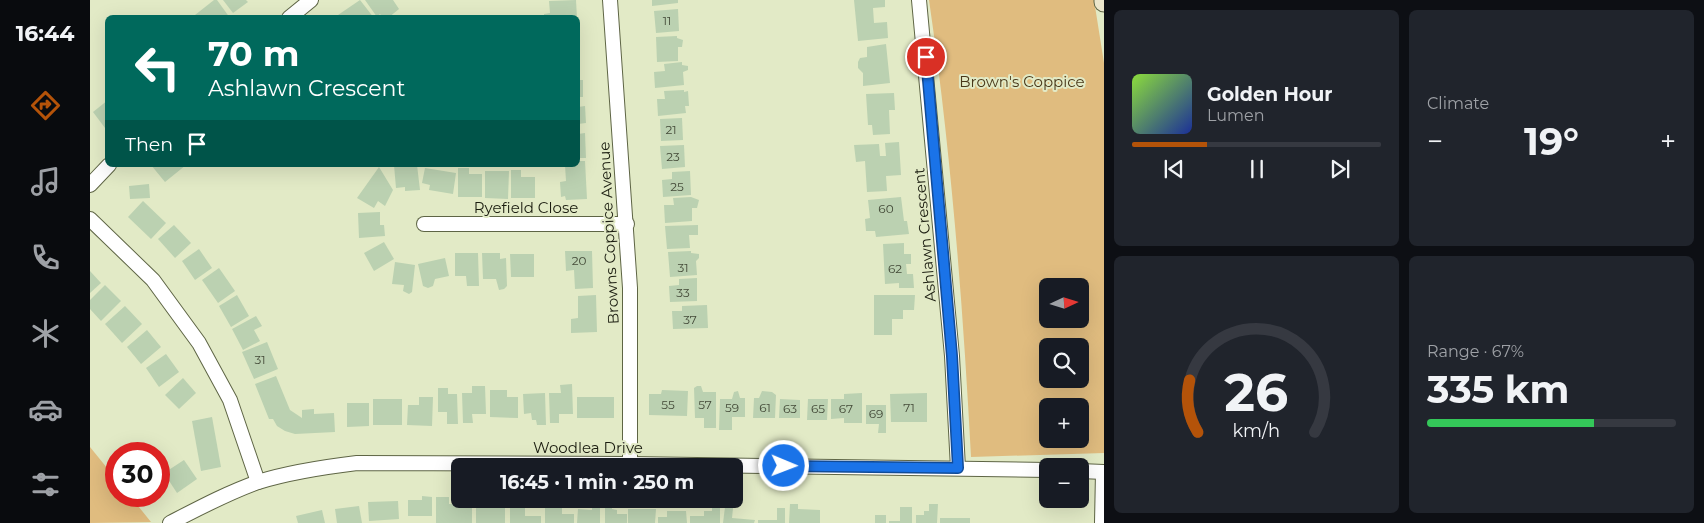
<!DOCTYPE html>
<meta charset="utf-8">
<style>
body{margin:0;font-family:Montserrat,sans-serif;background:#20242c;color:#f1f3f6;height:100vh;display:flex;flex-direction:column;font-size:19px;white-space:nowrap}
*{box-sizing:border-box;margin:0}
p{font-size:16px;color:#9ea1a6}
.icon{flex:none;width:28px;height:28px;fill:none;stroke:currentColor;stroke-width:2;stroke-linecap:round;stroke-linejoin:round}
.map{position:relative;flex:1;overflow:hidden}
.drawer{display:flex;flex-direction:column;gap:10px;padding:10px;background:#0d0f14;width:600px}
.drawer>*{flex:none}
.banner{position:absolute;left:15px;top:15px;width:475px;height:152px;border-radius:8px;box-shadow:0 5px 20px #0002;background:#00695c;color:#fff;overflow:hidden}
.needle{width:32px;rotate:86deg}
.controls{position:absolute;left:949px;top:278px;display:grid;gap:10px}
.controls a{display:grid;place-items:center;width:50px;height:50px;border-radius:8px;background:#171b24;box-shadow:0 5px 20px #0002;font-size:25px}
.speed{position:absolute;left:15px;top:442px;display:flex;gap:10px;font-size:25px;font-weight:700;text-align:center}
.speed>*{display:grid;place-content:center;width:65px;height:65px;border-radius:50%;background:#171b24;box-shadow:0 5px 20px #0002;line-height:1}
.speed .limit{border:8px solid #d22;background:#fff;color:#111}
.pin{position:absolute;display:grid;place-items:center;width:42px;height:42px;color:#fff;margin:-21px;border:2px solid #fff;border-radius:50%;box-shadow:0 1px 5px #0007}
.me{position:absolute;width:55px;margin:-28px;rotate:91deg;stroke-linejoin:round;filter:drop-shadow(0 0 4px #0008)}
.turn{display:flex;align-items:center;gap:18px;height:105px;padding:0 20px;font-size:22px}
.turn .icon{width:65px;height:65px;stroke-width:2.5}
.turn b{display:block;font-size:35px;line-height:42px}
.then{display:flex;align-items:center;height:48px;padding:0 20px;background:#0003;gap:10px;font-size:19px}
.big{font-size:38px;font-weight:700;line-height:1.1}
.drawer .card{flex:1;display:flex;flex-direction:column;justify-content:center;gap:8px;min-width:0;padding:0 18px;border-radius:8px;background:#20242c}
.drawer .dial{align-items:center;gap:0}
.dial svg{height:130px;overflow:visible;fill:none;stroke:#363941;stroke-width:7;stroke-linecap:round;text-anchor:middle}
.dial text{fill:#f1f3f6;stroke:none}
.song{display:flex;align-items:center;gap:15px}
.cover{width:60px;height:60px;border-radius:8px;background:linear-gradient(135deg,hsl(90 70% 55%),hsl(230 70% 35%))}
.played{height:5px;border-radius:2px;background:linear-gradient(90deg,#b45309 30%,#363941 30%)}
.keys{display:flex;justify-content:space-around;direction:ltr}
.heat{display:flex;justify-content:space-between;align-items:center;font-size:28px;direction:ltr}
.charge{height:8px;border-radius:4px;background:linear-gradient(90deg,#34c759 67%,#363941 0)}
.drawer .tiles{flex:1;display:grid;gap:10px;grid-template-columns:repeat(2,1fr)}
.trip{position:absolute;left:361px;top:458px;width:292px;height:50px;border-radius:8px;background:#171b24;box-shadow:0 5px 20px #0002;font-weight:700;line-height:50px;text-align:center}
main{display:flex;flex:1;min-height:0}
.menu{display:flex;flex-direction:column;width:90px;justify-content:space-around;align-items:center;background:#090b0e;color:#9ea1a6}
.menu .icon{width:35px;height:35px}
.menu .selected{color:#b45309}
.menu b{font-size:22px;color:#f1f3f6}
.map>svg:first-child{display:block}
.green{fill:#e0bc7f;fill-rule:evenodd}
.building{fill:#bbd1b1}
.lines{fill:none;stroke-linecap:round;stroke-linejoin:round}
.minor-casing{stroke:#5e6545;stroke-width:16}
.secondary-casing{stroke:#5e6545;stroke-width:21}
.minor{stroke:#fff;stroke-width:14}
.secondary{stroke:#ebe6cb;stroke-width:19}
.route-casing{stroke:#114b97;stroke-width:12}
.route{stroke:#1a73e8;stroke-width:9}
.labels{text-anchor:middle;stroke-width:4;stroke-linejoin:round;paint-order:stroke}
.number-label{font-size:12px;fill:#434a38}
.park-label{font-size:15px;fill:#49381a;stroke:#e2eac6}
.street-label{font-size:15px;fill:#1b1d10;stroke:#e2eac6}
</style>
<main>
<nav class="menu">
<b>16:44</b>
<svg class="icon selected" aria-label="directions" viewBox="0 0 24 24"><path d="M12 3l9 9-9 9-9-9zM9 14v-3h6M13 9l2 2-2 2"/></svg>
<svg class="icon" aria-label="music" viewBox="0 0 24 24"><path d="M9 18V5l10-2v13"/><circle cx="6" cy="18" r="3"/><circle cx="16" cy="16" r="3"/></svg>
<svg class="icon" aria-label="phone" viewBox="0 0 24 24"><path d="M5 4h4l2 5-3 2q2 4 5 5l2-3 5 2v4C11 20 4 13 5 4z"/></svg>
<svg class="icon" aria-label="climate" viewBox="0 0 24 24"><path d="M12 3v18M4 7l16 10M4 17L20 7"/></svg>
<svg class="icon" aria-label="car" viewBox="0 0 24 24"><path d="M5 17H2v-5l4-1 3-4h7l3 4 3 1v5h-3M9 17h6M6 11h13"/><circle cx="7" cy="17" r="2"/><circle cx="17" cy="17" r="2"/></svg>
<svg class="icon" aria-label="filters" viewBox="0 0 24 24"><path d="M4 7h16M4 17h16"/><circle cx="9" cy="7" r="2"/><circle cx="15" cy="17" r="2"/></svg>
</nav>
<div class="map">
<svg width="1014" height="523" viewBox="0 0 1014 523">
<rect width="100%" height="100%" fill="#e2eac6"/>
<!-- green -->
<g class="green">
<path d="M839 0H1004L1014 63V453L881 457C873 305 861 151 839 0ZM958 286H990V319H958ZM958 346H990V379H958ZM958 406H990V439H958Z"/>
<polygon points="0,447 26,479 26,496 40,496 61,522 0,523"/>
</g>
<!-- building -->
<g class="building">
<polygon points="124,0 127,0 140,18 107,18 105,15"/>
<polygon points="133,0 156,0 158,2 143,13"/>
<polygon points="270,0 284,18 250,18 248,15"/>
<polygon points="275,0 303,0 309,9 298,18 293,18 290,14 287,17"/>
<polygon points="486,0 487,18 454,18 454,14 460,13 459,1"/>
<polygon points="562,0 588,0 588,3 562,6"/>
<polygon points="764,0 795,0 795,7 783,8 784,23 797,22 798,38 768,41"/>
<polygon points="588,9 589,31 566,33 564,11"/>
<polygon points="587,36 587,38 593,40 592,47 588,47 588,61 567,62 566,37"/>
<polygon points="796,44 800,83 773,86 773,73 768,68 768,62 770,58 777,57 777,47"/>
<polygon points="592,62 592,65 598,66 598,70 593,72 594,85 565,88 564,72 575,71 574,64"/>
<rect x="488" y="80" width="5" height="17"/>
<polygon points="594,90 594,92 598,91 599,106 595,106 596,113 568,116 567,99 575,99 574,91"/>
<polygon points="804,93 805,110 799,110 800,134 783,135 782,125 778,125 776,94"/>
<polygon points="18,100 18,126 15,128 3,112"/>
<polygon points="495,106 496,123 488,124 488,107"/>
<polygon points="592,118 593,140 571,141 570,119"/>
<polygon points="495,133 496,158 488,158 488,134"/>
<polygon points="809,142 811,175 796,176 797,191 777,192 775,161 766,162 764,145 789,144 790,156 796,156 795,143"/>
<polygon points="594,145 595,167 572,169 570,146"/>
<polygon points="488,161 495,161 497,199 476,200 475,196 471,197 470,182 476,181 475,165 488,165"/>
<polygon points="61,165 96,165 75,182"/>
<polygon points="304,165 327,165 330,190 315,191 315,187 306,188"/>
<polygon points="289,167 303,190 295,206 288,201 284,208 267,198"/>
<polygon points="335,168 366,173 363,194 339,190 340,185 332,183"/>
<polygon points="368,168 379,168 379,174 392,174 392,197 368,197"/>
<polygon points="421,170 431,170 431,177 445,177 445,198 421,198"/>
<polygon points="395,171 419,171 418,199 395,198"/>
<polygon points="600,171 601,195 573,197 572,180 582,179 582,172"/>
<polygon points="59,184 60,198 40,199 39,186"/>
<polygon points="601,197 609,200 607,208 602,208 602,221 575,223 574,205 584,205 583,198"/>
<polygon points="811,197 814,221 817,221 819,234 786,237 785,231 776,231 775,219 780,218 778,200"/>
<polygon points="53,201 76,223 61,239 38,217"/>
<polygon points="290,212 290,225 294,225 295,236 269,238 268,213"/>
<polygon points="84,225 101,243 85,258 68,239"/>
<polygon points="608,225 608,235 599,235 600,248 577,249 575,226"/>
<polygon points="294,242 304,259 284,271 274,253"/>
<polygon points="814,243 814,254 821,254 821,264 816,264 817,274 823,274 824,288 809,288 809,283 795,284 793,244"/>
<polygon points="109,249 122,268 105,280 92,261"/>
<polygon points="475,251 502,251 503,288 485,289 484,270 476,271"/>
<polygon points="601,251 601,253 609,254 609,258 606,261 607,275 580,277 578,252"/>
<polygon points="365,253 388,253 389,286 377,286 376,276 365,276"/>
<polygon points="392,253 410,253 410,259 416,258 417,286 414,289 409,290 406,279 393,279"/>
<polygon points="420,254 444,254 444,277 421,277"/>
<polygon points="355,258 359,276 345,279 343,286 338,288 333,286 328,264"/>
<polygon points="305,262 325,265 322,292 319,294 313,291 314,285 302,284"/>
<polygon points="129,268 145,291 128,303 112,280"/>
<polygon points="0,271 11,283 0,293"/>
<polygon points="607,278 607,301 580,302 579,286 589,285 589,279"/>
<polygon points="15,285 31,301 11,321 0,309 0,300"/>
<polygon points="147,295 159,316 141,327 129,306"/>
<polygon points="506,295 507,332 481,333 481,319 488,318 488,296"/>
<polygon points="784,295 825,295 824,310 813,310 813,319 802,319 802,335 784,335"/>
<polygon points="617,305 618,328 583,329 582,311 592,311 592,306"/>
<polygon points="35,306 52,324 32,343 15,324"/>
<polygon points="166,316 172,326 164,330 170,341 153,350 142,329"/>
<polygon points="57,330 71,347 51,364 37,347"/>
<polygon points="177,342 188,369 164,379 152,352"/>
<polygon points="76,354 89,372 69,387 56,368"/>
<polygon points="186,376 200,410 212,418 212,410 224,409 224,414 244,413 245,432 205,434 195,431 187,426 183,419 179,419 165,384"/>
<polygon points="93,378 106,393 89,409 75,395"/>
<polygon points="482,384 483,414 469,414 469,423 460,423 459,393 471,393 470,385"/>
<polygon points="382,386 395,386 396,414 382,414 383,423 373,423 372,393 382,393"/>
<polygon points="607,386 611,386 613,392 626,392 626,428 614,428 614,418 605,418 604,388"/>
<polygon points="348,388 358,388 358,394 367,394 368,424 357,424 357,412 348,412"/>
<polygon points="400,390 417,390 417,397 428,397 428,418 400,417"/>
<polygon points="572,390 598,391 597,416 559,415 559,394 571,394"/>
<polygon points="648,391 650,398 655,398 655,417 642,417 642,430 629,430 630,399 642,399 644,392"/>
<polygon points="672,391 682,392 686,395 685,418 663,418 664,398 669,398"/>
<polygon points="455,393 456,425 447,425 446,420 442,420 441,413 434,414 433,394"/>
<polygon points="772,393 772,423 754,423 754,418 741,419 741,399 754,399 754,394"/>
<polygon points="837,393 837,422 801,422 800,394"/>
<polygon points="329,397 343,397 342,426 317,425 318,405 329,405"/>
<rect x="487" y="397" width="37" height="21"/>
<rect x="283" y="399" width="29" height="26"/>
<polygon points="690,399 710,400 710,418 689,418"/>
<polygon points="718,399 738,399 737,420 717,420"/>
<polygon points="257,403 279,403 279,426 257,427"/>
<polygon points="776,405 796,405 796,433 788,433 789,424 776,424"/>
<polygon points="122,417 131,467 111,471 102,421"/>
<polygon points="94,460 107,479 87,493 74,473"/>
<polygon points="45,496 68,496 50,506"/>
<polygon points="332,496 342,497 342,516 318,516 318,500 332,500"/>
<polygon points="346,497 359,497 359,504 382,504 382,523 346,523"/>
<polygon points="308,501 309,519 279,521 278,502"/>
<polygon points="502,503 510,504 510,523 487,523 488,509 502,510"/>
<polygon points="515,504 522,504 522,509 527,510 527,514 537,514 537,523 515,523"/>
<polygon points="700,504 708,504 708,509 730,510 730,523 699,523"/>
<polygon points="839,504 848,504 847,523 826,523 826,515 834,515 834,511 839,511"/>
<rect x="386" y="505" width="29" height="18"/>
<polygon points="420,505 435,505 435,516 451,516 451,523 420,523"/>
<polygon points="269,506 272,523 247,523 245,509"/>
<polygon points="635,507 643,508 642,518 665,520 664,523 633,523"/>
<polygon points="810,507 822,507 822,523 799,523 799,521 810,521"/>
<polygon points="455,508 472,508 472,514 484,514 484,523 455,523"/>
<polygon points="622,508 630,508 630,523 600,523 600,516 614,516 614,511 622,511"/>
<polygon points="687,508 695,508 695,523 668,523 668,520 687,520"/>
<polygon points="538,509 566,509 565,523 538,523"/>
<polygon points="232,510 235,523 208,523 206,516"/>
<polygon points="577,511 596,511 597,523 568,523 568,517 577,517"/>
<rect x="785" y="515" width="11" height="8"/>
<rect x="850" y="518" width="30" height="5"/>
</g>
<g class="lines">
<defs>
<g id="minor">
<polyline points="520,0 540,288 540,464"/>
<polyline points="829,0 862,356 868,468"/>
<polyline points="199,18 221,0"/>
<polyline points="0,185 19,165"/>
<polyline points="0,219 63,280 109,343 140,400 168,482"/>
<polyline points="334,224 537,224"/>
<polyline points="990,471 1014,472"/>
<path d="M80 523C109 508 137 493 168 482 200 472 234 467 267 463L540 464 958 470"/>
<polyline points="1012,523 1013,472"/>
</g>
<polyline id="secondary" points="1014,0 1014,2"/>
</defs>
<!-- minor casing -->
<use href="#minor" class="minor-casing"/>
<!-- secondary casing -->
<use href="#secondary" class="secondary-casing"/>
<!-- minor -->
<use href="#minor" class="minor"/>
<!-- secondary -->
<use href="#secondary" class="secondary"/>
</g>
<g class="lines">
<defs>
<polyline id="route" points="694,466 868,468 862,356 836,57"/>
</defs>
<!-- route casing -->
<use href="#route" class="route-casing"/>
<!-- route -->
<use href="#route" class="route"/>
</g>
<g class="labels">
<!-- number labels -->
<g class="number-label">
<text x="577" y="25">11</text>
<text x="581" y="134">21</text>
<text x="583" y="161">23</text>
<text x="587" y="191">25</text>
<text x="796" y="213">60</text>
<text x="489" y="265">20</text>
<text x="593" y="272">31</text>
<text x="805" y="273">62</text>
<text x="593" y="297">33</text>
<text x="600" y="324">37</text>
<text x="170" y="364">31</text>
<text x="578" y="409">55</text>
<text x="615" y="409">57</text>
<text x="642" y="412">59</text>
<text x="675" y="412">61</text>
<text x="819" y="412">71</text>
<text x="700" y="413">63</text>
<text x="728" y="413">65</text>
<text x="756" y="413">67</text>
<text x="786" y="418">69</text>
</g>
<!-- park labels -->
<g class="park-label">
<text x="932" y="87">Brown's Coppice</text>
</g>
<!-- street labels -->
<g class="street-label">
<text x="436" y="213">Ryefield Close</text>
<text transform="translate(519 233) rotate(-93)" y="5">Browns Coppice Avenue</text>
<text transform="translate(835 235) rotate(-95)" y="5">Ashlawn Crescent</text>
<text x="498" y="453">Woodlea Drive</text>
</g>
</g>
</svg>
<div class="controls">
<a><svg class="needle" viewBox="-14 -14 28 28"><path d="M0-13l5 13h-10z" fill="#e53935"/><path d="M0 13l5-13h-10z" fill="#9ea1a6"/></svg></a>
<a><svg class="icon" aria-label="search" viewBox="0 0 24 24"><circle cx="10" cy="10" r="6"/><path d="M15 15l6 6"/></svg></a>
<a>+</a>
<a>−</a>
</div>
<div class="speed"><div class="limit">30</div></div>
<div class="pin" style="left:836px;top:57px;background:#d93025"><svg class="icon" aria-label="arrive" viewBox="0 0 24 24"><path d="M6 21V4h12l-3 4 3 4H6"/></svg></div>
<svg class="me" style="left:694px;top:466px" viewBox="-20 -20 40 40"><circle r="17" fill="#1a73e8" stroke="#fff" stroke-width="3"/><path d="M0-11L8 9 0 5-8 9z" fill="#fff"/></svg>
<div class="trip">16:45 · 1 min · 250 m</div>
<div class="banner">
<div class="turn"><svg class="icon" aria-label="left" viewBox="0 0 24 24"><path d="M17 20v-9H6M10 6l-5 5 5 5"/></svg><div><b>70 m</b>Ashlawn Crescent</div></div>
<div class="then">Then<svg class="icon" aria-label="arrive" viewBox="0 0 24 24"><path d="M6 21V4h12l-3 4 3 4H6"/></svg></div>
</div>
</div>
<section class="drawer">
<div class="tiles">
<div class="card">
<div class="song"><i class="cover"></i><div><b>Golden Hour</b><p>Lumen</p></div></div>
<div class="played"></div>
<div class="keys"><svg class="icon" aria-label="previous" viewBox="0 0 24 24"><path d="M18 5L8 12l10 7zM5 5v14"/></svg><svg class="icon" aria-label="pause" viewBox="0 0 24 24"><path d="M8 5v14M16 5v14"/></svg><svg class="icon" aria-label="next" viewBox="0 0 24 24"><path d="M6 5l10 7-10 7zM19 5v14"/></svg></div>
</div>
<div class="card"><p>Climate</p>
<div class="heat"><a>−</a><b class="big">19°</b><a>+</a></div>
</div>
<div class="card dial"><svg viewBox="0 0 100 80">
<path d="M14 69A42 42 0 1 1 86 69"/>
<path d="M14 69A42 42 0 0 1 9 37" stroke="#b45309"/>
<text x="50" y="56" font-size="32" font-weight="700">26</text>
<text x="50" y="72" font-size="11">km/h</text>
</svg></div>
<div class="card"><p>Range · 67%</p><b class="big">335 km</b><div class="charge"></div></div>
</div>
</section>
</main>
